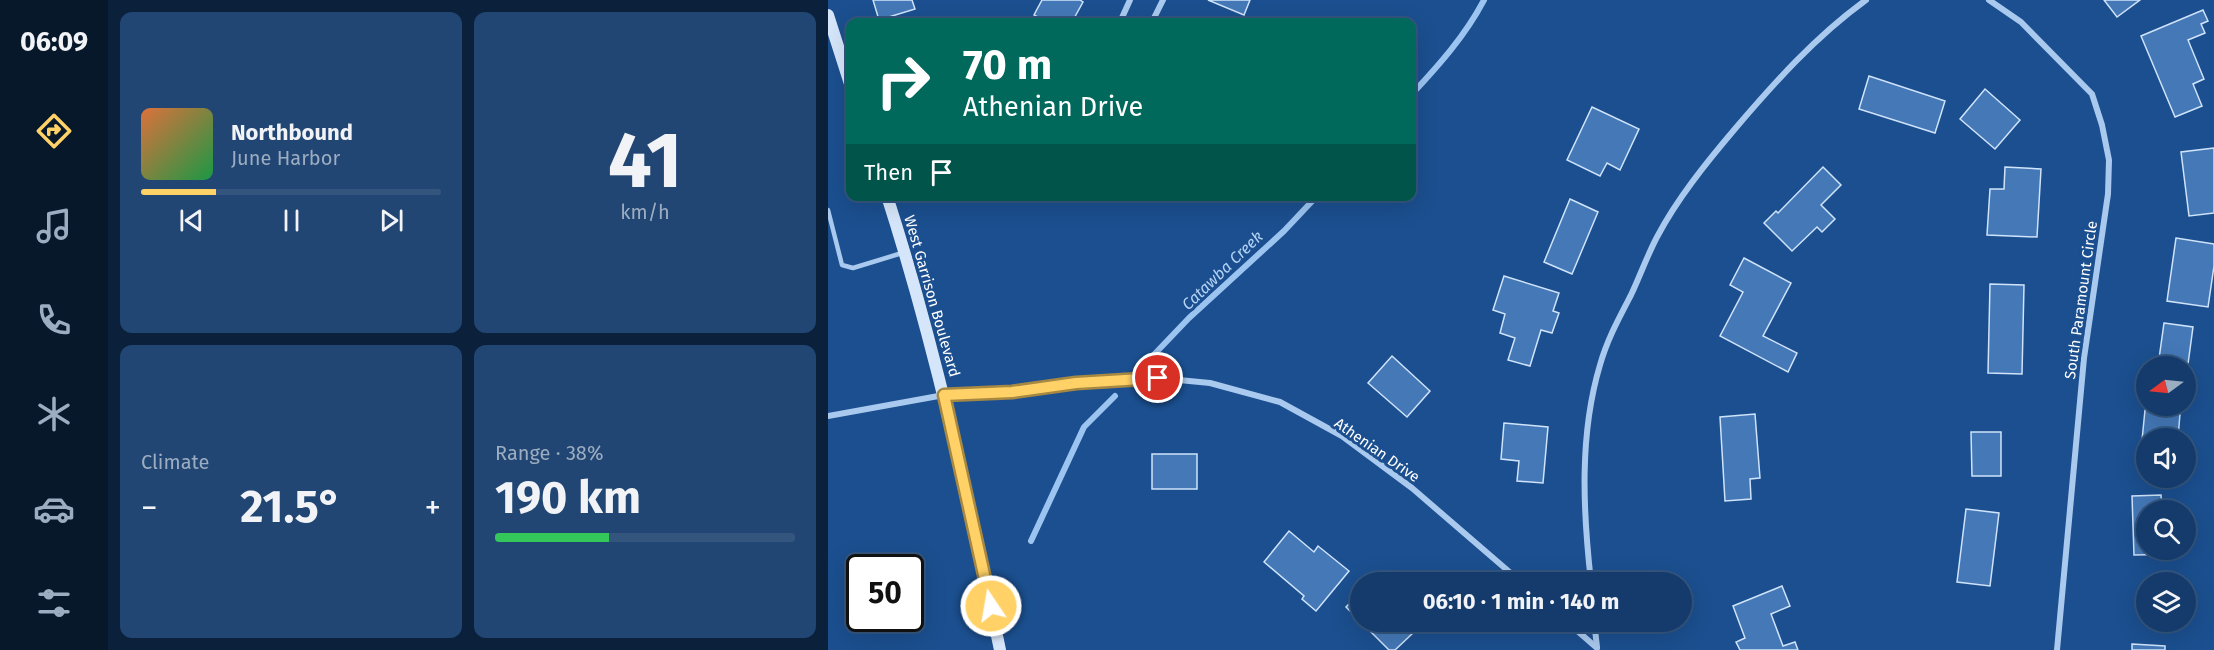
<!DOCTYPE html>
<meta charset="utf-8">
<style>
body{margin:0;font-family:"Fira Sans",sans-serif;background:#214673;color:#f1f3f6;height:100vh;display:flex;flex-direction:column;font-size:22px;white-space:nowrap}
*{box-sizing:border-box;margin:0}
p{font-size:20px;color:#9dadc1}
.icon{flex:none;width:33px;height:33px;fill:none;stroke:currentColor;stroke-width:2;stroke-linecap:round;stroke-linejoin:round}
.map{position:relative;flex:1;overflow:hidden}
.details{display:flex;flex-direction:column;gap:12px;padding:12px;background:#0b203b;width:720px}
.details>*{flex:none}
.guide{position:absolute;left:18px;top:18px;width:570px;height:183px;border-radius:12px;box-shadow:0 6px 24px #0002,0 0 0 2px #33557e;background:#00695c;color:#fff;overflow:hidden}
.needle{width:39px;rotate:255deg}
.tools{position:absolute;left:1308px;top:356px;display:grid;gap:12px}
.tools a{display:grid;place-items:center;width:60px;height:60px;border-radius:50%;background:#143b6b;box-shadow:0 6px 24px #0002,0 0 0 2px #33557e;font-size:30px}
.speed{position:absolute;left:18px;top:554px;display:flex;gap:12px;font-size:30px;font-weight:700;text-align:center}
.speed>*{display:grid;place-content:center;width:78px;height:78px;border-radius:50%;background:#143b6b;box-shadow:0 6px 24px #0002,0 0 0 2px #33557e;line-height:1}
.speed .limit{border:3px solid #111;border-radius:9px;background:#fff;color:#111}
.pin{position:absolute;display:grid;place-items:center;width:51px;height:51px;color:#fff;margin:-26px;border:3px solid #fff;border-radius:50%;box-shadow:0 2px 6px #0007}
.me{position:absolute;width:66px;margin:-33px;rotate:348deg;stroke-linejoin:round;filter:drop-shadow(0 0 4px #0008)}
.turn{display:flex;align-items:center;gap:21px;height:126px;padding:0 18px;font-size:27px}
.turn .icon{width:78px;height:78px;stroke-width:2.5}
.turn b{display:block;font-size:42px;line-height:51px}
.then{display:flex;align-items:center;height:57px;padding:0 18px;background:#0003;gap:12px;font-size:22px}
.big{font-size:45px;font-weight:700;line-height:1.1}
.details .tile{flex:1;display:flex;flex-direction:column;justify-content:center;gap:9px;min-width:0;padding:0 21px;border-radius:12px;background:#214673}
.details .dial{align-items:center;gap:0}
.dial b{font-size:78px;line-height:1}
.song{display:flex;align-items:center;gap:18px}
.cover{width:72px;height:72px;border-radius:9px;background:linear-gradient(135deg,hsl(20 70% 55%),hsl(140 70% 35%))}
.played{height:6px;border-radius:3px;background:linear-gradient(90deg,#ffd166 25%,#33557e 25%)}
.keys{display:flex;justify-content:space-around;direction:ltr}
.heat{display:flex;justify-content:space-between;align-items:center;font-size:33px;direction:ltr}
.charge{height:9px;border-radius:4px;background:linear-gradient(90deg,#34c759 38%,#33557e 0)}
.details .tiles{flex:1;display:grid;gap:12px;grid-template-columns:repeat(2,1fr)}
.trip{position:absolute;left:522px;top:572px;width:342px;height:60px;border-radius:30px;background:#143b6b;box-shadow:0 6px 24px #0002,0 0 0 2px #33557e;font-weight:700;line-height:60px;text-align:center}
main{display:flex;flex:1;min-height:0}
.menu{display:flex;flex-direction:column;width:108px;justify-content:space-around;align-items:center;background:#08182b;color:#9dadc1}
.menu .icon{width:42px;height:42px}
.menu .on{color:#ffd166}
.menu b{font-size:27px;color:#f1f3f6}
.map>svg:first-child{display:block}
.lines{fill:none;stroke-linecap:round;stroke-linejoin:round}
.stream{stroke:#9cc4f0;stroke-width:6}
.building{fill:#4478b7;stroke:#cfe3fa;stroke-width:1.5}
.lane{stroke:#a9c9ee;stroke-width:4.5}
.street{stroke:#a9c9ee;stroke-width:6}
.secondary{stroke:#d6e6fa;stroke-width:12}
.route-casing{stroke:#a68842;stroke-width:15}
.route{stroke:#ffd166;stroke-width:10}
.labels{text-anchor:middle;stroke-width:6;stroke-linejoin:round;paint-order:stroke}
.street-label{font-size:15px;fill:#fff;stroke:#1b4f8f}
.water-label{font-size:16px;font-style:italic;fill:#b5d3f5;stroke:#1b4f8f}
</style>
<main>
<nav class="menu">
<b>06:09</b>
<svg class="icon on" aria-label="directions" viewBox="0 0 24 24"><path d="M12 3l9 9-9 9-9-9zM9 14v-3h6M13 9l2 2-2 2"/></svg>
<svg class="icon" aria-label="music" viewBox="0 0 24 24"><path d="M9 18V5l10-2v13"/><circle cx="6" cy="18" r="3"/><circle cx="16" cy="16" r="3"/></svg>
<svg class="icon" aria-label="phone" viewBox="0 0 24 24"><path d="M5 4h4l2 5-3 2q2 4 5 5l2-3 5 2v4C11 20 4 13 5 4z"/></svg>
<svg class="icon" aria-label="climate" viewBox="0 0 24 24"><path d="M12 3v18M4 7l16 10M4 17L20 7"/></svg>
<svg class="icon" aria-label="car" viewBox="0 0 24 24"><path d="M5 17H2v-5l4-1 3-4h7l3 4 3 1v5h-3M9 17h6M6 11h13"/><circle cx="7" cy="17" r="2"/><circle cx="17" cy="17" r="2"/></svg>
<svg class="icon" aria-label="filters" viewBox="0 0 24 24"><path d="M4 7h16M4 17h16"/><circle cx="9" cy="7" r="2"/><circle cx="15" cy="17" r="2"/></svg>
</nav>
<section class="details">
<div class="tiles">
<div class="tile">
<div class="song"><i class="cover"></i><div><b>Northbound</b><p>June Harbor</p></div></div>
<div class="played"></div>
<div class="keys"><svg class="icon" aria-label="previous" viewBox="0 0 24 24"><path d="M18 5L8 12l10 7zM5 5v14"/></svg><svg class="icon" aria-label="pause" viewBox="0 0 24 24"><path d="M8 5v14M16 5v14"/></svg><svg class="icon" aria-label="next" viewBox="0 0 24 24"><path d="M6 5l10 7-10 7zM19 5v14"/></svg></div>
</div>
<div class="tile dial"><b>41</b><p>km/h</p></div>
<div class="tile"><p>Climate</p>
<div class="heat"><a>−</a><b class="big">21.5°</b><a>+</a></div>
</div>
<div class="tile"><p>Range · 38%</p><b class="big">190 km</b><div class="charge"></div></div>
</div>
</section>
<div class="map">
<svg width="1386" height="650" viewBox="0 0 1386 650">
<rect width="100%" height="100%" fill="#1b4f8f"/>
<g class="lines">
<!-- stream -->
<g class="stream">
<path d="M584 94C611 65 637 36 656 0"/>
<polyline points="318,363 361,318 456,231 489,196"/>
<polyline points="203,541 256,427 287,396"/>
</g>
</g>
<!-- building -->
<g class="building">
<polygon points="45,0 84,0 87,9 51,20"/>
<polygon points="214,0 252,0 255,2 244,22 219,22 206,15"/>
<polygon points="380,0 422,0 416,15"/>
<polygon points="1276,0 1312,0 1289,17"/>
<polygon points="1375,10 1380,21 1373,24 1377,33 1360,40 1376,79 1365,84 1374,106 1347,117 1313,36"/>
<polygon points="1041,76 1117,101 1107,133 1031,109"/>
<polygon points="1157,89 1192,120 1167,149 1132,119"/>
<polygon points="764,107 811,129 792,170 779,163 772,176 739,160"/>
<polygon points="1386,148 1386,213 1361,216 1353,152"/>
<polygon points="995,167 1013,185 993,205 1007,219 994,232 989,227 964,251 936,223 948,211 950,213"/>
<polygon points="1177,167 1213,169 1209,237 1159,235 1162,189 1176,189"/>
<polygon points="742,199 770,212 744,274 716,262"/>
<polygon points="1348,238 1386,244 1386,266 1380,307 1339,301"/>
<polygon points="916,258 963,283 935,336 969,353 960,372 892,336 915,292 902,285"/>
<polygon points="676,276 731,293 725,311 731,313 724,333 713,330 702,366 680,360 687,338 672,333 677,314 665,310"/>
<polygon points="1162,284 1196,285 1194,374 1160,373"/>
<polygon points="1336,323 1365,327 1358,379 1358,366 1330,366"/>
<polygon points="564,356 602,391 579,417 540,383"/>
<polygon points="1317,410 1352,414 1350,438 1318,438 1318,471 1311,470"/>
<polygon points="927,414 932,478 922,479 923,499 897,501 892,417"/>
<polygon points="676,423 720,427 715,483 689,481 691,461 673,459"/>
<polygon points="1143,432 1173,432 1173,476 1144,476"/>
<rect x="324" y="454" width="45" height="35"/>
<polygon points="1333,495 1334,510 1318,510 1318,549 1353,549 1353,554 1306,555 1304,496"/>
<polygon points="1138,509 1171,513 1162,586 1129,582"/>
<polygon points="461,531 486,552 490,546 521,571 488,611 474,599 476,596 436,562"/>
<polygon points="954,586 962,606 943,614 955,646 967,642 970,650 912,650 908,642 917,638 905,606"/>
<polygon points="532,593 532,621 573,621 585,633 567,650 561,650 518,607"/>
<polygon points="1304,644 1337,646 1337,650 1304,650"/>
</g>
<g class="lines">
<!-- lane -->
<polyline class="lane" points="0,210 14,265 25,268 74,253"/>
<!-- street -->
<g class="street">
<polyline points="1161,0 1193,22 1264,94 1274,125 1281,160 1280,194 1256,358 1229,650"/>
<polyline points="292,22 302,0"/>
<polyline points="324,22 335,0"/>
<polyline points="0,416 116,395 184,392 248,383 330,378 382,383 452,402 514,436 584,488 693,582"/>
<path d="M763 582C755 511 751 435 772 365 779 340 791 318 803 295 812 276 819 256 829 237 849 199 878 163 906 130 946 83 988 36 1038 0"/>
<polyline points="738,621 769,648"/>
<polyline points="766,621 769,647"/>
</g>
<!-- secondary -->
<g class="secondary">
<polyline points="0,15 22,84"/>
<path d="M59 196C107 345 140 497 172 650"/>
</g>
</g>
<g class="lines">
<defs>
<polyline id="route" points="163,606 116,395 184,392 248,383 330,378"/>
</defs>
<!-- route casing -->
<use href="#route" class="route-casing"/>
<!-- route -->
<use href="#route" class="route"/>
</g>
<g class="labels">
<!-- street labels -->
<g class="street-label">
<text transform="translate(104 296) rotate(74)" y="5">West Garrison Boulevard</text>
<text transform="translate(1253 300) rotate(-82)" y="5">South Paramount Circle</text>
<text transform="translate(549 450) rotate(35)" y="5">Athenian Drive</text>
</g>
<!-- water labels -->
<g class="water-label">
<text transform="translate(394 270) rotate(-44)" y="6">Catawba Creek</text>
</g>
</g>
</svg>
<div class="tools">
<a><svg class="needle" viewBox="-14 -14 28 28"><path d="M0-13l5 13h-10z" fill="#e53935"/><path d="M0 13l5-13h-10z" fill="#9dadc1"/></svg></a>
<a><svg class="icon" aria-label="sound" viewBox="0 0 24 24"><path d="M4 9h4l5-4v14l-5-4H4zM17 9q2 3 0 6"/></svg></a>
<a><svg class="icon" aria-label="search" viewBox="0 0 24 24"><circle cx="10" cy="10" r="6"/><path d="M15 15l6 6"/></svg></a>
<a><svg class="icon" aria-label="layers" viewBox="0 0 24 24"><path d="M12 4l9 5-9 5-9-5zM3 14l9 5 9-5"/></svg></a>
</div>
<div class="speed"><div class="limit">50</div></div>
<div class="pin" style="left:330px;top:378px;background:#d93025"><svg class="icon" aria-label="arrive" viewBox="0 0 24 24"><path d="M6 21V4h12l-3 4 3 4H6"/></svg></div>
<svg class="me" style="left:163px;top:606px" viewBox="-20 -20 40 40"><circle r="17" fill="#ffd166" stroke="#fff" stroke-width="3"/><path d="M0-11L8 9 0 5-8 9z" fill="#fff"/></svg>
<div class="trip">06:10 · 1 min · 140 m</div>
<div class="guide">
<div class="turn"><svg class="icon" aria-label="right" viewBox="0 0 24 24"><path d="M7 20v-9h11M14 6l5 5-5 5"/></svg><div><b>70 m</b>Athenian Drive</div></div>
<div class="then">Then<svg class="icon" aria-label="arrive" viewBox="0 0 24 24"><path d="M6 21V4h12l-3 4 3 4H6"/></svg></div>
</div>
</div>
</main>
